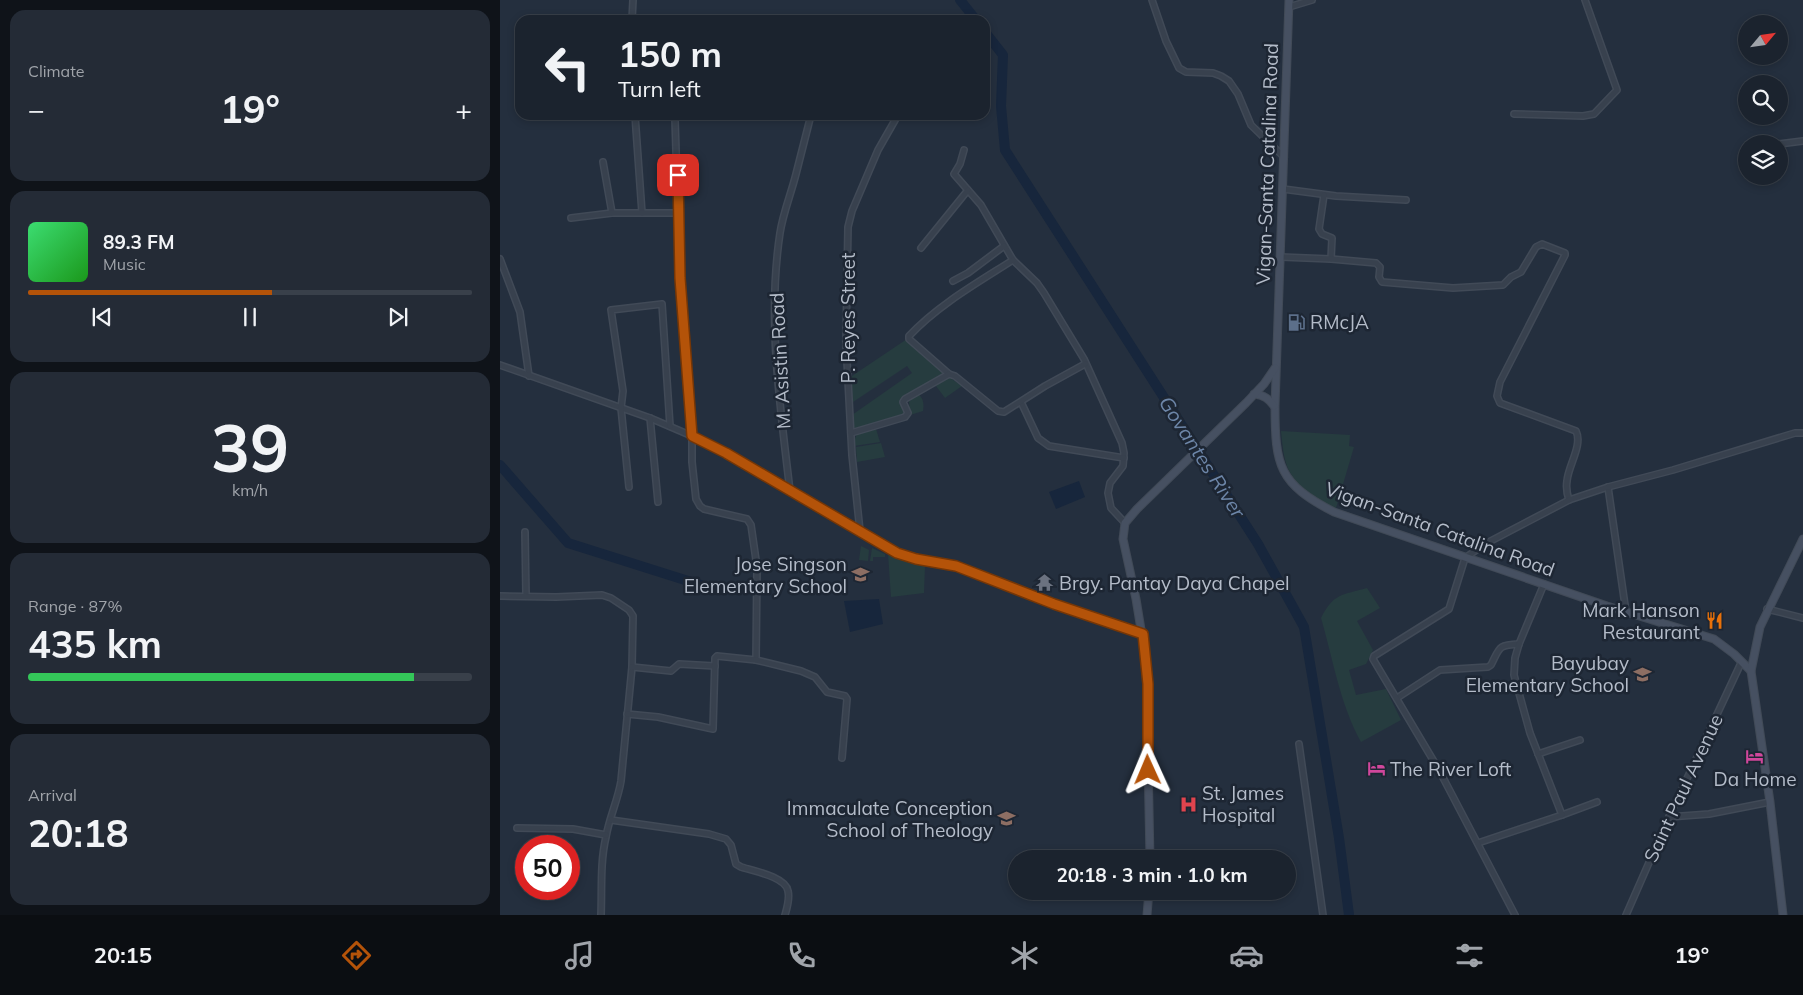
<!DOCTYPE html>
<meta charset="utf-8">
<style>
body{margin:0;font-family:Mulish,sans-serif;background:#242b36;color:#f1f3f6;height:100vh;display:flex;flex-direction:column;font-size:19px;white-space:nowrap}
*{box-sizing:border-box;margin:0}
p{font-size:16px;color:#a0a4aa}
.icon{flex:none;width:28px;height:28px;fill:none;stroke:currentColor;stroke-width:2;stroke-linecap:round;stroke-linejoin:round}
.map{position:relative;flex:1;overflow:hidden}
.panel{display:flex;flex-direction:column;gap:10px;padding:10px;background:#0f1319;width:500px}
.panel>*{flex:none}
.hud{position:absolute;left:15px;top:15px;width:475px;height:105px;border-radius:15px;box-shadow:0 2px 8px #0003,0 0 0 1px #39404a;background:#1b232e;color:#f1f3f6;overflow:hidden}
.needle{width:32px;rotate:61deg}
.tools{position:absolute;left:1238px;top:15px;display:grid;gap:10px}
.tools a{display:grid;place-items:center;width:50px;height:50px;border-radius:50%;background:#1b232e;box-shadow:0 2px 8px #0003,0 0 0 1px #39404a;font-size:25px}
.speed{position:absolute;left:15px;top:835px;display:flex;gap:10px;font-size:25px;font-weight:700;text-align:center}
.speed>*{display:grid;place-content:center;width:65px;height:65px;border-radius:50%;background:#1b232e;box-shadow:0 2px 8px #0003,0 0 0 1px #39404a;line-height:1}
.speed .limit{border:8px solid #d22;background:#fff;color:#111}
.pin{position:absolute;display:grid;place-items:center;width:42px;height:42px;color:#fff;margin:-21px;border-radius:10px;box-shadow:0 2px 8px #0006}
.me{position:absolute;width:55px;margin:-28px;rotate:359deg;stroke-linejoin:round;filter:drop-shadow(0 0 4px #0008)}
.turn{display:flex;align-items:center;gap:18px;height:105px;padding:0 20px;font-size:22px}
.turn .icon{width:65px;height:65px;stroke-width:2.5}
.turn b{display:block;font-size:35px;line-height:42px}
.big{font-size:38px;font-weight:700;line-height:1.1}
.panel .widget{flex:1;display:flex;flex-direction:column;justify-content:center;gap:8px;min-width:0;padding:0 18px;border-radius:15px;background:#242b36}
.panel .dial{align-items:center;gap:0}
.dial b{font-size:65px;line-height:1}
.song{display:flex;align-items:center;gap:15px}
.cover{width:60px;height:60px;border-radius:8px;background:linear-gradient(135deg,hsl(140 70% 55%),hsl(120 70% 35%))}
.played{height:5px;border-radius:2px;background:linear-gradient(90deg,#b45309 55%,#39404a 55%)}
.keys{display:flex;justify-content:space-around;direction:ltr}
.heat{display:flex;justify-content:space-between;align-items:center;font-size:28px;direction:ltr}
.charge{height:8px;border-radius:4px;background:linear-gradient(90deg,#34c759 87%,#39404a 0)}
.trip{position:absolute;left:508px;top:850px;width:288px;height:50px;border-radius:25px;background:#1b232e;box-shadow:0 2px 8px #0003,0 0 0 1px #39404a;font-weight:700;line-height:50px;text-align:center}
.tab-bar{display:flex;height:80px;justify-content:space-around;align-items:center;background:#0b0e12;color:#a0a4aa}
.tab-bar .icon{width:35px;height:35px}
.tab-bar .on{color:#b45309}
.tab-bar b{font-size:22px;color:#f1f3f6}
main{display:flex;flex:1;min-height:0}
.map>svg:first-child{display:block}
.green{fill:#263c3f}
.water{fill:#17263c}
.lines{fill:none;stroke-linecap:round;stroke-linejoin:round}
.river{stroke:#17263c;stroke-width:10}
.street-casing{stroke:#414a57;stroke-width:8}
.secondary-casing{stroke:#414a57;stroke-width:9}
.street{stroke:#38414e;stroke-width:5}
.secondary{stroke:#465061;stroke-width:7}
.route-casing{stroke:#753606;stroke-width:12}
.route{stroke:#b45309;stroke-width:9}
.labels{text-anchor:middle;stroke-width:5;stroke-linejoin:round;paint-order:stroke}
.street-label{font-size:19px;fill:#b4bcc9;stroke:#1d2633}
.poi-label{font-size:19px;fill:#b4bcc9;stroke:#1d2633;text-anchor:start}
.water-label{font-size:20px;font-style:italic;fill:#6d86a8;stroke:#1d2633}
</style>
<main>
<section class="panel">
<div class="widget"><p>Climate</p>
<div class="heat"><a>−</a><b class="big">19°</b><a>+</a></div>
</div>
<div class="widget">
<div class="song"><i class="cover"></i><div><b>89.3 FM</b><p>Music</p></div></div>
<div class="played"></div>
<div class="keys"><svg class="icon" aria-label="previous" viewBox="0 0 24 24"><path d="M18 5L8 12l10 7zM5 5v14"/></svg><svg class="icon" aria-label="pause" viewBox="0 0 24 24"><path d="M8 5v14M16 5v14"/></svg><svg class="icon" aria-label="next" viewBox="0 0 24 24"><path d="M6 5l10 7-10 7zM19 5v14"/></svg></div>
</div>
<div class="widget dial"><b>39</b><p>km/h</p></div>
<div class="widget"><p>Range · 87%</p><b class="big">435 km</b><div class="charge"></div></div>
<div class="widget"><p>Arrival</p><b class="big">20:18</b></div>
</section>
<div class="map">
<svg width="1303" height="915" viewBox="0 0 1303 915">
<rect width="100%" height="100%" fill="#242f3e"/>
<!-- green -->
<g class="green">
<polygon points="407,339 444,374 400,400 404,414 353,429 352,415 412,373 407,366 350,404 349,378"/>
<polygon points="449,377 462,386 445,398 436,386 442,379"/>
<path d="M418 394C424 398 424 406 423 411L410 415 409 401Z"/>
<polygon points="376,429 380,442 354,446 354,441 357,434"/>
<path d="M781 431 850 435 849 446 854 447 836 508C826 506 817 500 809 494 785 474 784 460 781 431Z"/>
<polygon points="381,443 385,457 357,462 356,447"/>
<polygon points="361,546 369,550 368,561 359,560"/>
<polygon points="372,548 385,554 385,557 373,557 373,561 370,561"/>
<polygon points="388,554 409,563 425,566 424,593 391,597"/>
<path d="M867 588 880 608 857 621 873 650 866 664 849 670 856 695 886 689 901 720 861 742C840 704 833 659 821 618 834 593 842 595 867 588Z"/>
</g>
<!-- water -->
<g class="water">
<polygon points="579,481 585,497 556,509 549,492"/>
<polygon points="379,599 383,624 350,632 344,601"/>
</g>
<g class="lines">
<!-- river -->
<g class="river">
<polyline points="460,0 476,20"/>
<polyline points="485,32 503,55 501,106 505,150 758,544 804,627 839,838 849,915"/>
<polyline points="0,465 68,543 204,586"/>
</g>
<defs>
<g id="street">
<polyline points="652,0 666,41 679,68 686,72 713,73 721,76 729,81 738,94 751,125 784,157"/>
<polyline points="789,7 812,0"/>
<polyline points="132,20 133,0"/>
<polyline points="1014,114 1083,116 1094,114 1117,90 1085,0"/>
<polyline points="135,115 142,213"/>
<polyline points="175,119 180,278 192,436 192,462 196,499 200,506 204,509 247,519 251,525 257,567 256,660"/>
<polyline points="1279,144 1303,141"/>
<polyline points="464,150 460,164 454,174 481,205 513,260 537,283 544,293 584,359 622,443 624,453 623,466 610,483 608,493 611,508 625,523"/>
<polyline points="103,162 112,213"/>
<polyline points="783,189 836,196 906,200"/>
<polyline points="824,195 819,229 822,234 832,238 831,259"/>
<polyline points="71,218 112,213 179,213"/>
<polyline points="421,248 468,190"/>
<path d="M781 257 831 259 876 263 880 267 879 277 882 282 953 288 1003 285 1011 277 1021 272 1036 247 1042 244 1065 253V255L1000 382 997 396 1000 403 1076 431C1083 445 1068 466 1067 481 1066 487 1067 494 1069 500"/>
<polyline points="0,259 20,312 29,376"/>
<polyline points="453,281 468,273 504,246"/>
<polyline points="0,365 150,418 192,436 226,453 397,553 416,559 457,566 555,604 643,634"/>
<path d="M449 374 409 339V336C438 305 477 283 513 260"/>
<polyline points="521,402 538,438 549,446 624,458"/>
<polyline points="150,418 158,502"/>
<polyline points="351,433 405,417 408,413 403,402 405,399 449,374 455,376 498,411 504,412 545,386 585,364"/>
<polyline points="129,487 121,408 123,391 111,310 162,304 170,426"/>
<polyline points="1108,487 1126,612"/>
<path d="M290 491C280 405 267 319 280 233 283 213 291 194 296 174 301 155 306 135 311 115"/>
<polyline points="360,531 352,455 346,343 348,227 352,211 378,150 398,115"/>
<polyline points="25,532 26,596"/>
<path d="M0 596 56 597 102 595 111 598 129 610 133 616 132 667 121 781C118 800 109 818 106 837 100 862 102 889 101 915"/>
<polyline points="1267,609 1303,618"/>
<polyline points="132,667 171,671 179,664 215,666"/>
<path d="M897 698 940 670 988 667 991 665C1000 647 998 645 1019 644"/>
<polyline points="127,714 158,717 213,729 215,658 217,656 256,660 301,671 315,677 327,692 345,696 347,699 342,758"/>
<polyline points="799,744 823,915"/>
<polyline points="1038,754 1080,740"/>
<polyline points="1062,815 1097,802"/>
<polyline points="1169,817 1209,814 1270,802"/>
<path d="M111 820 209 834 226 839 231 845 236 864 241 867C254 871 286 877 288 891 290 899 287 908 285 915"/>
<polyline points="17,828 73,829 106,835"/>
<polyline points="978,843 1062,815 1030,733 1014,675 1015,658 1019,644 1044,584"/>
<polyline points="1015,915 939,770 873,659 874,656 949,609 965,558 985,544 1069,500 1108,487 1173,470 1295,433 1303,433"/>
<polyline points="1126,915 1169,817 1241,663"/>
</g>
<g id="secondary">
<path d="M789 0 775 406C775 466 779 484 834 512L1107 606 1214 639 1234 654 1251 671"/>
<path d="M754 394C764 395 769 399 774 406"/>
<polyline points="650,859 646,660 636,599 623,539 625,523 637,509 746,403 764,384 775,368"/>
<polyline points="647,915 649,891"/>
<polyline points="1283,915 1270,802 1251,671 1260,627 1303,539"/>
</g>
</defs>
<!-- street casing -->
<use href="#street" class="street-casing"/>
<!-- secondary casing -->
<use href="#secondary" class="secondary-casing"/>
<!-- street -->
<use href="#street" class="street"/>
<!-- secondary -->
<use href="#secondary" class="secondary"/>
</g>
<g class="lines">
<defs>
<polyline id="route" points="178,175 180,278 192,436 226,453 397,553 416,559 456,566 554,604 643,634 648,684 648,770"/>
</defs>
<!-- route casing -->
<use href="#route" class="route-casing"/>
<!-- route -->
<use href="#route" class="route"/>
</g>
<!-- icons -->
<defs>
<symbol id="fuel-bare" viewBox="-9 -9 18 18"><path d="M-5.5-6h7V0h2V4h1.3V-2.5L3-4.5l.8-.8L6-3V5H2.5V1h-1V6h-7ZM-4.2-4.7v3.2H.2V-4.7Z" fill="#5c6f8a" stroke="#1d2633" stroke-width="2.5" paint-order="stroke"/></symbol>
<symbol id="school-bare" viewBox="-9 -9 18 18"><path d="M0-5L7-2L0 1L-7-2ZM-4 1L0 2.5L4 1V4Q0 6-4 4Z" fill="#8d6e63" stroke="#1d2633" stroke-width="2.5" paint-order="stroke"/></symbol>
<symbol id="temple-bare" viewBox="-9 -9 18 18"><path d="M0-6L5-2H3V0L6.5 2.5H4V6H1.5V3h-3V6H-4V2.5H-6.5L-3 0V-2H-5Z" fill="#6b7280" stroke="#1d2633" stroke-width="2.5" paint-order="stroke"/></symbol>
<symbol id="restaurant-bare" viewBox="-9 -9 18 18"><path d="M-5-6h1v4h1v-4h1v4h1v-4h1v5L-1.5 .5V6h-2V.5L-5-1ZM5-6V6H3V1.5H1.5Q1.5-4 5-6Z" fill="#e8710a" stroke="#1d2633" stroke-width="2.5" paint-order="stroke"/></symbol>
<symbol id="hotel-bare" viewBox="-9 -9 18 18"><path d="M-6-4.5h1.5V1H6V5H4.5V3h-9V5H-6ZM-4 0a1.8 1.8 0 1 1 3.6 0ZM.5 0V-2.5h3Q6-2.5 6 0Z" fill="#d1479c" stroke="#1d2633" stroke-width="2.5" paint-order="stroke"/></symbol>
<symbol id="hospital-bare" viewBox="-9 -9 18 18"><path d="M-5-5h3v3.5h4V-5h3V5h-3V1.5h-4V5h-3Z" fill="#e0444e" stroke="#1d2633" stroke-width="2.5" paint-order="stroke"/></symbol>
<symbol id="university-bare" viewBox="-9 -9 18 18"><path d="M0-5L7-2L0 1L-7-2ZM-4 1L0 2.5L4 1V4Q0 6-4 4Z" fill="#8d6e63" stroke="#1d2633" stroke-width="2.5" paint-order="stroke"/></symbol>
</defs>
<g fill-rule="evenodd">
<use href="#fuel-bare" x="784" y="310" width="25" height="25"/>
<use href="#school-bare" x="348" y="562" width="25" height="25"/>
<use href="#temple-bare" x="532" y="570" width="25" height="25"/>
<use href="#restaurant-bare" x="1202" y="608" width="25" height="25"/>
<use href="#school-bare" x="1130" y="662" width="25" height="25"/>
<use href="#hotel-bare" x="1242" y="744" width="25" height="25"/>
<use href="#hotel-bare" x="864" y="756" width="25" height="25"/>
<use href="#hospital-bare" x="676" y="792" width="25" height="25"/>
<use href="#university-bare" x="494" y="806" width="25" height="25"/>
</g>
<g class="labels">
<!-- street labels -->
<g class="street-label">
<text transform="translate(767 164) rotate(-88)" y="7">Vigan-Santa Catalina Road</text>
<text transform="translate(348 318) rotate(-90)" y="7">P. Reyes Street</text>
<text transform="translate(280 361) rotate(-93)" y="7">M. Asistin Road</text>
<text transform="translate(940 529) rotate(20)" y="7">Vigan-Santa Catalina Road</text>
<text transform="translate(1183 788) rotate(-65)" y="7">Saint Paul Avenue</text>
</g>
<!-- poi labels -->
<g class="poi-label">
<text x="810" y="329">RMcJA</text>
<text x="347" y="571" text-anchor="end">Jose Singson<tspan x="347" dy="22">Elementary School</tspan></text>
<text x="559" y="590">Brgy. Pantay Daya Chapel</text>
<text x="1200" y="617" text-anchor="end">Mark Hanson<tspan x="1200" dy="22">Restaurant</tspan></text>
<text x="1129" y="670" text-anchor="end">Bayubay<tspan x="1129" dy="22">Elementary School</tspan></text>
<text x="890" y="776">The River Loft</text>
<text x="1255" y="786" text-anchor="middle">Da Home</text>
<text x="702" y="800">St. James<tspan x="702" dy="22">Hospital</tspan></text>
<text x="493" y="815" text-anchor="end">Immaculate Conception<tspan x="493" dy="22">School of Theology</tspan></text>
</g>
<!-- water labels -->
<g class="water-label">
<text transform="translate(702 457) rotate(57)" y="7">Govantes River</text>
</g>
</g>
</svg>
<div class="tools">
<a><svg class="needle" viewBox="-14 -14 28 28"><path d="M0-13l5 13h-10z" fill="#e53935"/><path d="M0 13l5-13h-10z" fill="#a0a4aa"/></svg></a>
<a><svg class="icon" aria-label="search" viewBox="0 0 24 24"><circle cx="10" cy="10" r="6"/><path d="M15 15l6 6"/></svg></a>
<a><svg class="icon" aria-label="layers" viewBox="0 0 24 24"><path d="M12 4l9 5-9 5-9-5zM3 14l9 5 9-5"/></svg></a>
</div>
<div class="speed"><div class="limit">50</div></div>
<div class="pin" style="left:178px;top:175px;background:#d93025"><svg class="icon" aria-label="arrive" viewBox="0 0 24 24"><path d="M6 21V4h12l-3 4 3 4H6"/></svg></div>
<svg class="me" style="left:648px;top:770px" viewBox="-20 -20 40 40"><path d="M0-17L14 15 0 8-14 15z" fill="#b45309" stroke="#fff" stroke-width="4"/></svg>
<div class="trip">20:18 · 3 min · 1.0 km</div>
<div class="hud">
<div class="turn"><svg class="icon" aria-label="left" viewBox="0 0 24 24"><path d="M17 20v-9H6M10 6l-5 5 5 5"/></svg><div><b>150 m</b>Turn left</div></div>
</div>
</div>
</main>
<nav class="tab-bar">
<b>20:15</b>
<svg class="icon on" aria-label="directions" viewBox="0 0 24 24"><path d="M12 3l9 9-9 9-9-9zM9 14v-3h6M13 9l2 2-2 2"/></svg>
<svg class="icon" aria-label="music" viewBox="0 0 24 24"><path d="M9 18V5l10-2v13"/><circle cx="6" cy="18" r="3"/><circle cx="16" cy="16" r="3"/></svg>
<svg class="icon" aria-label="phone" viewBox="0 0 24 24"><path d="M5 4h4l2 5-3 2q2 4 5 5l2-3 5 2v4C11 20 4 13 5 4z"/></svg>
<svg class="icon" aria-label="climate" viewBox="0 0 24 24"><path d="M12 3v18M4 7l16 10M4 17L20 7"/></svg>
<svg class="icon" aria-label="car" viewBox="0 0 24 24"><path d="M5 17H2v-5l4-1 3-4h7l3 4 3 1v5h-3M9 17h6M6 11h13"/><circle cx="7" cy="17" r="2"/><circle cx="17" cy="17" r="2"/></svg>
<svg class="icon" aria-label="filters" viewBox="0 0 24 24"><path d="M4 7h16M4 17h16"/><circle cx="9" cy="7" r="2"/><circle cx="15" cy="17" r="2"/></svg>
<b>19°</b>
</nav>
